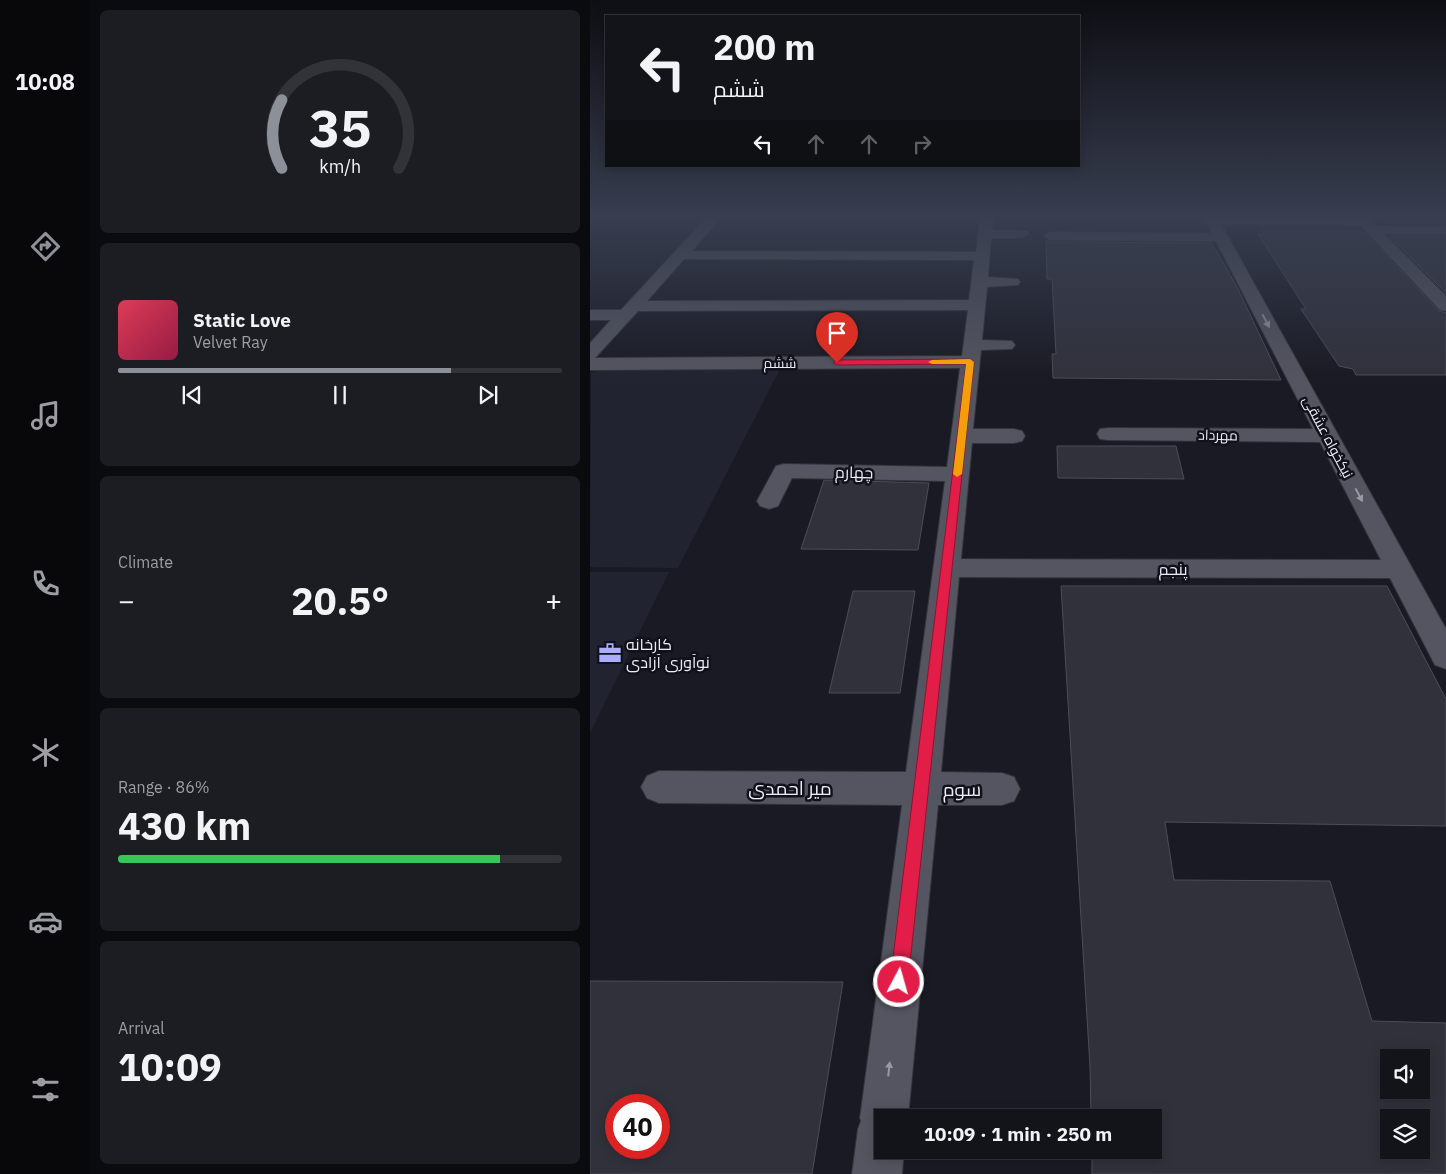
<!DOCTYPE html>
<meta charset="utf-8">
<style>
body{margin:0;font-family:"IBM Plex Sans",Cairo,sans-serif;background:#1c1d23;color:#f1f3f6;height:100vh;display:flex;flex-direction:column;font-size:19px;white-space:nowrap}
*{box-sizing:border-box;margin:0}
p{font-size:16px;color:#9d9ea2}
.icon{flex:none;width:28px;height:28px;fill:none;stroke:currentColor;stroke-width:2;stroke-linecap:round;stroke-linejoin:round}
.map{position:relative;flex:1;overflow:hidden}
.sheet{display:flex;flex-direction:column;gap:10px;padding:10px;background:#0a0b0e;width:500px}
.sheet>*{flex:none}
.banner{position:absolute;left:15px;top:15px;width:475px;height:152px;border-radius:0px;box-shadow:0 2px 12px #0003,0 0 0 1px #323339;background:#13141a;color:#f1f3f6;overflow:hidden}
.fabs{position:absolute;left:790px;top:1049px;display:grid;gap:10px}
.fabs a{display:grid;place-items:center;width:50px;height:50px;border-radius:0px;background:#13141a;box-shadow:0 2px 12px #0003,0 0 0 1px #323339;font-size:25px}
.speed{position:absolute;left:15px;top:1094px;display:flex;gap:10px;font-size:25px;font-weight:700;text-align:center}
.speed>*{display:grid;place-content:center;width:65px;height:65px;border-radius:50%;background:#13141a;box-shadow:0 2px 12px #0003,0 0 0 1px #323339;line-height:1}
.speed .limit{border:8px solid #d22;background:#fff;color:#111}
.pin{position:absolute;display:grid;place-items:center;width:42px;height:42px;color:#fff;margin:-51px -21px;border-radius:50% 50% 50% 0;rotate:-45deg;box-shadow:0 0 5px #0007}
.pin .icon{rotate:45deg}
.me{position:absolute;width:55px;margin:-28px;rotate:6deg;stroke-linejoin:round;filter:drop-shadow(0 0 4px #0008)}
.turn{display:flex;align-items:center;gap:18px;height:105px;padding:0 25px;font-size:22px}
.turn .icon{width:65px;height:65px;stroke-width:2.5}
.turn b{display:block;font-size:35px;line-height:42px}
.lanes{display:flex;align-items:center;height:48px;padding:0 25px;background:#0003;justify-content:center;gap:25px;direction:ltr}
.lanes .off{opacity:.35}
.big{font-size:38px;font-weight:700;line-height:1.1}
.sheet .card{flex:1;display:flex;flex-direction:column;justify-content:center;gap:8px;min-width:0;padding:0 18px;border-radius:8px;background:#1c1d23}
.sheet .dial{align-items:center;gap:0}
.dial svg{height:130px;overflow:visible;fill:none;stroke:#323339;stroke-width:7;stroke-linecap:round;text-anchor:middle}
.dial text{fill:#f1f3f6;stroke:none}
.song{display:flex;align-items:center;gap:15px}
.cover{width:60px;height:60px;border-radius:8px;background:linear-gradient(135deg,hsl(350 70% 55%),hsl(340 70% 35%))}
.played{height:5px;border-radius:2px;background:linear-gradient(90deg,#8c9099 75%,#323339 75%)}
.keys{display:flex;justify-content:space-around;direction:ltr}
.heat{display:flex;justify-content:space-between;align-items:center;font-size:28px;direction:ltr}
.charge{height:8px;border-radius:4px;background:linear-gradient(90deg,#34c759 86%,#323339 0)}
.trip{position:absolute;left:284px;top:1109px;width:288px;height:50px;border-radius:0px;background:#13141a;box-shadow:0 2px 12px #0003,0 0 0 1px #323339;font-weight:700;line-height:50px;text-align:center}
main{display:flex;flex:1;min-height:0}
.menu{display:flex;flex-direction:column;width:90px;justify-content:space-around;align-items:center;background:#08080a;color:#9d9ea2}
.menu .icon{width:35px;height:35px}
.menu .selected{color:#8c9099}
.menu b{font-size:22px;color:#f1f3f6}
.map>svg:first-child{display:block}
.built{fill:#222331}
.building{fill:#30313b;stroke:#4c4d58;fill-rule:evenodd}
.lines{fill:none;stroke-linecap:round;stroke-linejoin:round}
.minor-casing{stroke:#33333a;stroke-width:2}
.minor{fill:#545560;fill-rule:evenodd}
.oneway{fill:#9899a3}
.route{fill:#e11d48;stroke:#92132f}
.slow{fill:#f59e0b}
.labels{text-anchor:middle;stroke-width:5;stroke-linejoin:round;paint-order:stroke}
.far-street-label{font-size:14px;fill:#ecedf4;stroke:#10111a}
.street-label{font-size:16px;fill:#ecedf4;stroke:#10111a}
.poi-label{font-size:16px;fill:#ecedf4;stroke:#10111a;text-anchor:start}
.near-street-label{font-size:19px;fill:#ecedf4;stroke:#10111a}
</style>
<main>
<nav class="menu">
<b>10:08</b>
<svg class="icon selected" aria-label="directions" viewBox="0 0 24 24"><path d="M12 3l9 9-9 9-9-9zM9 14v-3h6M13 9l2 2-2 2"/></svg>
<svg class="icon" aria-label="music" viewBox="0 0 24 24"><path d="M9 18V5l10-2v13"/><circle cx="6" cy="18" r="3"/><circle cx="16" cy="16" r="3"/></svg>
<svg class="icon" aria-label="phone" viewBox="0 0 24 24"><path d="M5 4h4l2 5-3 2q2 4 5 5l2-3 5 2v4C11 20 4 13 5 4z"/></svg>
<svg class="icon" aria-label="climate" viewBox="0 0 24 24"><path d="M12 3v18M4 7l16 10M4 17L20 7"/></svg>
<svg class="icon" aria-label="car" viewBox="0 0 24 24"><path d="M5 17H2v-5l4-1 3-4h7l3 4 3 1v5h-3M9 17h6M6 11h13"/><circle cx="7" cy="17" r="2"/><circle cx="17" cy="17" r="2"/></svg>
<svg class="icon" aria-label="filters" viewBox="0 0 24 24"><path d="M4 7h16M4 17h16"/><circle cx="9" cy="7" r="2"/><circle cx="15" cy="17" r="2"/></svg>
</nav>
<section class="sheet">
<div class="card dial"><svg viewBox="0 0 100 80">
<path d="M14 69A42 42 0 1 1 86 69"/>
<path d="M14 69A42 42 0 0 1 14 27" stroke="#8c9099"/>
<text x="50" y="56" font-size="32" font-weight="700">35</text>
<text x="50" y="72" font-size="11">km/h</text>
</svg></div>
<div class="card">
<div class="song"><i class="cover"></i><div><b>Static Love</b><p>Velvet Ray</p></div></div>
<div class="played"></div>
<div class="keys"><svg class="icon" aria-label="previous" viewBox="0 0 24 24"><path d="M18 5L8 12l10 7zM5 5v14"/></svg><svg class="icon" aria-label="pause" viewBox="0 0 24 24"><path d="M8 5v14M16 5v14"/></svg><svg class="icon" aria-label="next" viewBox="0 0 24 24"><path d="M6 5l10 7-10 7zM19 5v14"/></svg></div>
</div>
<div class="card"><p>Climate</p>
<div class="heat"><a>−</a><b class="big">20.5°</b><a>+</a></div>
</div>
<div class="card"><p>Range · 86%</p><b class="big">430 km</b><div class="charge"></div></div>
<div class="card"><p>Arrival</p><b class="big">10:09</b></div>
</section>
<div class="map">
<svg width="856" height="1174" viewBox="0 0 856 1174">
<rect width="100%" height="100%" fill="#191a23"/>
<!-- built -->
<g class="built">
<polygon points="190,369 88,568 0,567 1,373 11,370"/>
<polygon points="79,572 0,733 0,572"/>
</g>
<!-- building -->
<g class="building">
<polygon points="790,216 856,216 856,224 799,224"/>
<polygon points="672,231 773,231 849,311 856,313 856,375 766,375 763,369 749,366 711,309 716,309 668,234 674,234"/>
<polygon points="799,236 856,236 856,293"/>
<polygon points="456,240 460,242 622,243 648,289 691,380 463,378 462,354 466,354 462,279 457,279"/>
<polygon points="467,446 586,446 594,479 468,478"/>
<polygon points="234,480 339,483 328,550 211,549"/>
<path d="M471 586H797L856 699V826L575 822 584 880 740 881 782 1021 856 1023V1174H502V1150H562V1118H501L500 1067ZM799 1058H831V1090H799ZM799 1118H831V1150H799Z"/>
<polygon points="263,591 325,591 310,693 239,693"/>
<path d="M0 981 253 982 222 1174H0ZM26 1105H69V1148H26Z"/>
</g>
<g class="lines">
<defs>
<path id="minor" d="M118 216H132L102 251 386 252 390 216H404L402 230 437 231 439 234 432 238H401L398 277 428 279 430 282 428 285 397 287 392 340 422 341 425 345 422 349 391 350 383 429H424L432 431 435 436 432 441 424 443H382L371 559 791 560 730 442 518 440 510 439 507 434 510 429 518 428 723 429 626 241 460 240 453 236 460 232 622 233 613 216H776L786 226H856V234H794L856 296V311L850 310 770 225 631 224 856 629V669L845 665 800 578 369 577 351 772 412 773 424 777 430 789 424 801 412 805H348L318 1118H292V1150H314L312 1174H262L268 1129 271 1121 270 1118 312 805 69 803 57 798 51 787 57 776 69 771 316 772 355 481 202 478 188 506 179 509 170 506 167 501 186 466 194 464 357 467 370 368 0 370V343L21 320H0V310H31ZM94 259 384 260 379 300 57 301ZM378 310 372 356 5 358 48 311Z"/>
</defs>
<!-- minor casing -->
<use href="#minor" class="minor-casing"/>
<!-- minor -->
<use href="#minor" class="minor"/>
</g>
<!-- one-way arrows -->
<defs><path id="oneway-solid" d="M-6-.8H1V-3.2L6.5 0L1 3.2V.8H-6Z" transform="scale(1.25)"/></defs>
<g class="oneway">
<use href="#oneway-solid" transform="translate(676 321) rotate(62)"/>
<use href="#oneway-solid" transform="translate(769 495) rotate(62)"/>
<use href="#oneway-solid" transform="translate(299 1069) rotate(-84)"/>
</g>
<!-- sky -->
<linearGradient id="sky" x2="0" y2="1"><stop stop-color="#0e0e13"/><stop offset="0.57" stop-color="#383e50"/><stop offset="1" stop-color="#383e50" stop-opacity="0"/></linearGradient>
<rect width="856" height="380" fill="url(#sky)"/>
<!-- route -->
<polygon class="route" points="380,359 384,362 318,982 315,988 309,991 303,988 300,982 376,364 247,365 243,363 247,360"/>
<!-- slow -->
<polygon class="slow" points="380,359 384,362 372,474 367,477 363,474 376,364 342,364 338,362 342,360"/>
<!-- icons -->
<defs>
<symbol id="office-bare" viewBox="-9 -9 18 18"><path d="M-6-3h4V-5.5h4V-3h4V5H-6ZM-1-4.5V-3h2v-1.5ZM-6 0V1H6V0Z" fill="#abaffb" stroke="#10111a" stroke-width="2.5" paint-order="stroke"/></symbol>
</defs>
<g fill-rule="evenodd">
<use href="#office-bare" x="4" y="637" width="32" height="32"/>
</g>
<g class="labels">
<!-- far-street labels -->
<g class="far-street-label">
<text x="190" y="368">ششم</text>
<text transform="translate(628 435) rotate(1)" y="5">مهرداد</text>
<text transform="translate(738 437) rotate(62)" y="5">نیکخواه عشقی</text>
</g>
<!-- street labels -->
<g class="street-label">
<text transform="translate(264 472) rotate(1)" y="6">چهارم</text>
<text x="583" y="575">پنجم</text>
</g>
<!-- poi labels -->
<g class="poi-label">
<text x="36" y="650">کارخانه<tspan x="36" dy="18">نوآوری آزادی</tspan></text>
</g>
<!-- near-street labels -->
<g class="near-street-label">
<text x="200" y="795">میر احمدی</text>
<text x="372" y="796">سوم</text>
</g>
</g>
</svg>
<div class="fabs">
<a><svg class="icon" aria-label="sound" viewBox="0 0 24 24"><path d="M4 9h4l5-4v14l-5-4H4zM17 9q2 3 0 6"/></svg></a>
<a><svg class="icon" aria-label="layers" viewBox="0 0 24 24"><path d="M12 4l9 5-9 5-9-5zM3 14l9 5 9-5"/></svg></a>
</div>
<div class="speed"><div class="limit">40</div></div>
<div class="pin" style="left:247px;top:363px;background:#d93025"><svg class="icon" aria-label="arrive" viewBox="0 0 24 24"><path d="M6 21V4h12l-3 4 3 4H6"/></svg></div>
<svg class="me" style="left:309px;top:982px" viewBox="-20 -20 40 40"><circle r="17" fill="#e11d48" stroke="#fff" stroke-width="3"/><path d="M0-11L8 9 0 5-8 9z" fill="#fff"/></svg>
<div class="trip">10:09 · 1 min · 250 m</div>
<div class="banner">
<div class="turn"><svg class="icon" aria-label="left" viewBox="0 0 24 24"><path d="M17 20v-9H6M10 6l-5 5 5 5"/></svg><div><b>200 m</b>ششم</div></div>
<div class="lanes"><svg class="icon" aria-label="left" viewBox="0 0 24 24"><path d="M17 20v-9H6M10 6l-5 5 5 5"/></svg><svg class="icon off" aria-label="ahead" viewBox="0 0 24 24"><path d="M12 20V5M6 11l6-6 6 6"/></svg><svg class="icon off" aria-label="ahead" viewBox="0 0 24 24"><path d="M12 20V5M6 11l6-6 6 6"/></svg><svg class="icon off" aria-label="right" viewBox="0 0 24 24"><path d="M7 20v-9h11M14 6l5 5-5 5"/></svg></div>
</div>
</div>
</main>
